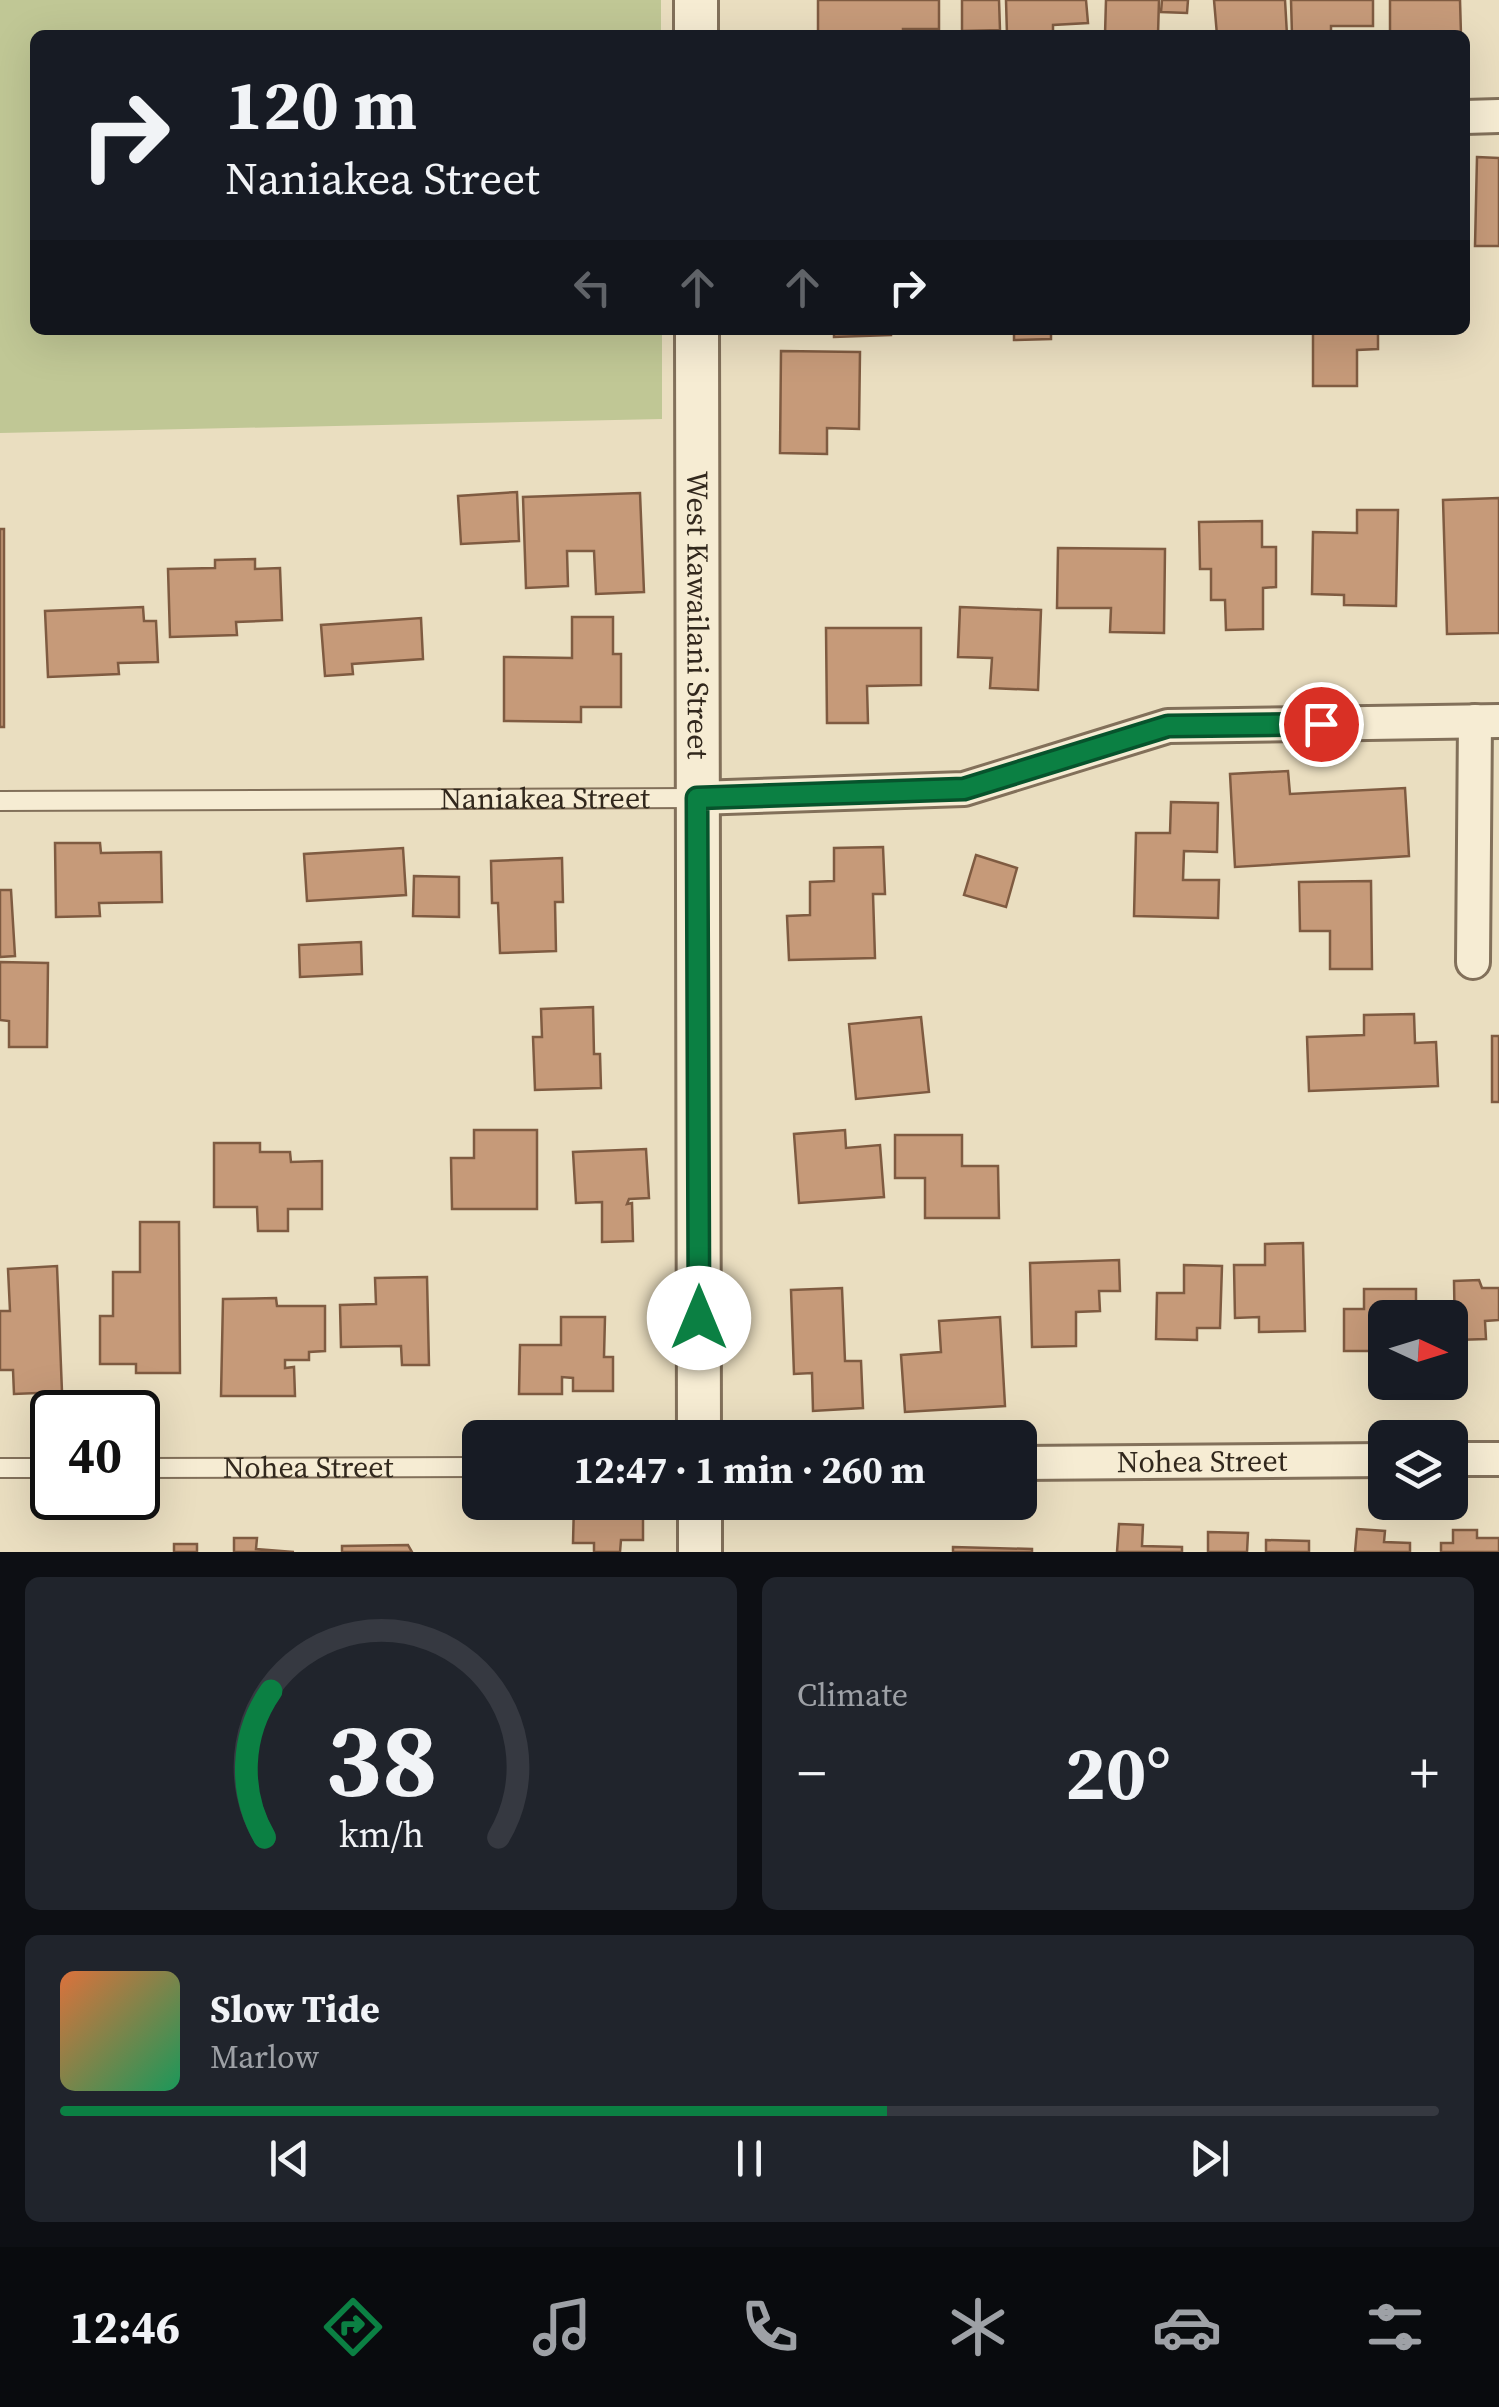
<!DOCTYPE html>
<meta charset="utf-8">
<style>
body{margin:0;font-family:"Source Serif 4",serif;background:#20242c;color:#f1f3f6;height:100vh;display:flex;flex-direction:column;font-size:38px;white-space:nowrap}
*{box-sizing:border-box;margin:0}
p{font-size:32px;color:#9ea1a6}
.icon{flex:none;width:55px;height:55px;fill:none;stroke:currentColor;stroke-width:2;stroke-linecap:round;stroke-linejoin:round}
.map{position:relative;height:1552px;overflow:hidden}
.sheet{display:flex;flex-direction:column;gap:25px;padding:25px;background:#0d0f14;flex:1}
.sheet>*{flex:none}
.banner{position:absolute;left:30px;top:30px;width:1440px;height:305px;border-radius:15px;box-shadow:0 10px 40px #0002;background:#171b24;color:#f1f3f6;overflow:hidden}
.needle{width:65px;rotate:94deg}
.buttons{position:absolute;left:1368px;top:1300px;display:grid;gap:20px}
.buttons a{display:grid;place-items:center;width:100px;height:100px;border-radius:15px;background:#171b24;box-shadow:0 10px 40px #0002;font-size:50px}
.speed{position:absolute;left:30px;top:1390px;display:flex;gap:20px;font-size:50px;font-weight:700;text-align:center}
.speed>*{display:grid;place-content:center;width:130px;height:130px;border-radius:50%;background:#171b24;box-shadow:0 10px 40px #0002;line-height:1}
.speed .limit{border:5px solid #111;border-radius:15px;background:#fff;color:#111}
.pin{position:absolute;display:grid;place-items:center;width:85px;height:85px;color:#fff;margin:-42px;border:5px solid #fff;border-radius:50%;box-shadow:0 2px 10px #0007}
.me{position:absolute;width:110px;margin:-55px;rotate:0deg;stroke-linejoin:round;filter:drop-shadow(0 0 8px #0008)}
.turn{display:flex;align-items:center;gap:35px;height:210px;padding:0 30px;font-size:45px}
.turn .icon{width:130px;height:130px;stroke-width:2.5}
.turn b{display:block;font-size:70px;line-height:85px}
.lanes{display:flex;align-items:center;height:95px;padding:0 30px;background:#0003;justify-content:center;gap:50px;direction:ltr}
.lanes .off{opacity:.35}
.big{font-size:75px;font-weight:700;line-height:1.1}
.sheet .widget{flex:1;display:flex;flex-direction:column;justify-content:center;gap:15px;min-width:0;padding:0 35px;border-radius:15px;background:#20242c}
.sheet .dial{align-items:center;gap:0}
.dial svg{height:260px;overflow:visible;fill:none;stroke:#363941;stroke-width:7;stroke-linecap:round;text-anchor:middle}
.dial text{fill:#f1f3f6;stroke:none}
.song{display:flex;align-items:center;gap:30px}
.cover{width:120px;height:120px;border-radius:15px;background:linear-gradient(135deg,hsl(20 70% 55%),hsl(150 70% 35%))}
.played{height:10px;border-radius:5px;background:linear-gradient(90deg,#0b8043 60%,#363941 60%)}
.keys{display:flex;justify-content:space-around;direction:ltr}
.heat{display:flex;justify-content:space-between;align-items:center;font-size:55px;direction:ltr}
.sheet .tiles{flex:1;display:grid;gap:25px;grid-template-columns:1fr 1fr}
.widget:last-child{grid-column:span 2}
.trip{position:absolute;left:462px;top:1420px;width:575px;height:100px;border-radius:15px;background:#171b24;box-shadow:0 10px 40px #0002;font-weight:700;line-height:100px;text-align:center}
.tabs{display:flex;height:160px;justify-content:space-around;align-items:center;background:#090b0e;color:#9ea1a6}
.tabs .icon{width:70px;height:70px}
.tabs .selected{color:#0b8043}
.tabs b{font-size:45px;color:#f1f3f6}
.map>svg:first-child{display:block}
.green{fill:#c0c795}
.building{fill:#c69a79;stroke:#7f5b41;stroke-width:2.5}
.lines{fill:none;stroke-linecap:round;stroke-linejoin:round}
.service-casing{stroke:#82705a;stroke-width:22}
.minor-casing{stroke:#82705a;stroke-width:38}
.tertiary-casing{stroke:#82705a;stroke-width:48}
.service{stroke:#f6ecd3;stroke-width:18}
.minor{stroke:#f6ecd3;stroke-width:32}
.tertiary{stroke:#f6ecd3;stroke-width:42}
.route-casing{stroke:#07532c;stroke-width:25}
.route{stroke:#0b8043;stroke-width:18}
.labels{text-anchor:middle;stroke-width:8;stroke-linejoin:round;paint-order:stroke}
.street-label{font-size:30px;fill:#32281d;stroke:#f2e9cf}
</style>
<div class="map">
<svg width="1499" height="1552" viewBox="0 0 1499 1552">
<rect width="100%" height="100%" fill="#eadec0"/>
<!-- green -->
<polygon class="green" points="0,0 661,0 661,35 35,35 35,330 662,330 662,419 0,433"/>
<!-- building -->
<g class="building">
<polygon points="818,0 939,0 939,29 903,29 903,35 818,35"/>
<polygon points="962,0 999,0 1000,30 962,31"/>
<polygon points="1006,0 1086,0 1088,23 1053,25 1053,35 1007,35"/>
<polygon points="1106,0 1159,0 1158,35 1105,35"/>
<polygon points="1162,0 1188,0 1187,13 1161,12"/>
<polygon points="1214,0 1285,0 1287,35 1217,35"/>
<polygon points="1291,0 1373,0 1373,26 1331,26 1331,35 1292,35"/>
<polygon points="1390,0 1460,0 1461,35 1390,35"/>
<polygon points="1477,157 1499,158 1499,246 1475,246"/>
<polygon points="834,330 891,330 891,335 834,337"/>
<polygon points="1014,330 1051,330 1051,339 1014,340"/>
<polygon points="1313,330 1378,330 1378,349 1357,350 1357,386 1313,386"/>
<polygon points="781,351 860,352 859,429 827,428 827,454 780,453"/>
<polygon points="517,492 519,541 461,544 458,496"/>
<polygon points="640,493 644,592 596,594 594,551 567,551 568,586 526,588 523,497"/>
<polygon points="1499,498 1499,633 1447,634 1443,500"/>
<polygon points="1357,510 1398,510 1396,606 1344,605 1344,595 1312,594 1313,532 1357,533"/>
<polygon points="1262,521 1262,547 1276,547 1276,587 1263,588 1263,629 1226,630 1225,600 1211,600 1211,569 1200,569 1199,522"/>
<rect x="0" y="529" width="4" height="198"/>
<polygon points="1058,548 1165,549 1164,633 1110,632 1111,608 1057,608"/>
<polygon points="255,559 255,569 280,568 282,620 236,622 237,635 170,637 168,569 215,568 215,560"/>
<polygon points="143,607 144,621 156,621 158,662 118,663 119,674 48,677 45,611"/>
<polygon points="960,607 1041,610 1038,690 990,688 992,658 958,657"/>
<polygon points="572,617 613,617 613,654 621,654 621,707 581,707 581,722 504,721 504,657 572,658"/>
<polygon points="421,618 423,659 352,664 353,674 325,676 321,625"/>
<polygon points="826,628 921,628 921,685 867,686 868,723 827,723"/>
<polygon points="1288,771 1290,794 1405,788 1409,856 1235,867 1230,774"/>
<polygon points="1171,802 1218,803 1217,852 1184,851 1183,880 1219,880 1218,918 1134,916 1136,833 1170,833"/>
<polygon points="55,843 100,843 101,853 161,852 162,902 99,903 100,916 56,917"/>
<polygon points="883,847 885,894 873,894 875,958 789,960 787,916 810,915 810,882 834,881 834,848"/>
<polygon points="403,848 406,895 307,901 304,854"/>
<polygon points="976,855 1017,868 1006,907 964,895"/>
<polygon points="562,858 563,902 555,902 556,951 500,953 498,903 492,903 491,861"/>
<polygon points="414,876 459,877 459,917 413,916"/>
<polygon points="1371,881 1372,969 1330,969 1330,931 1300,931 1299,882"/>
<polygon points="0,890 11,890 15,956 0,957"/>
<polygon points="361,942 362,974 300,977 299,945"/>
<polygon points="0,962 48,963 47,1047 9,1047 9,1021 0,1020"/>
<polygon points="593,1007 594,1054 600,1054 601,1088 535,1090 533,1037 542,1037 541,1009"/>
<polygon points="1414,1014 1415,1043 1436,1042 1438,1086 1309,1091 1307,1037 1364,1035 1364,1015"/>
<polygon points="921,1017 929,1092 856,1099 849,1024"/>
<rect x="1492" y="1036" width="7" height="66"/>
<polygon points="474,1130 537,1130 537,1209 452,1209 451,1158 474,1158"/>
<polygon points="845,1130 846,1148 880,1145 884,1197 799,1203 794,1134"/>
<polygon points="895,1135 962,1135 962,1166 998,1166 999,1218 925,1218 925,1178 895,1178"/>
<polygon points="214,1143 260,1143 260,1152 290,1152 291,1162 322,1161 322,1209 288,1209 288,1231 258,1231 257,1207 214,1207"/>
<polygon points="646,1149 649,1198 629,1199 627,1204 632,1203 633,1241 602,1242 602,1202 576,1203 573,1152"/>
<polygon points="140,1222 179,1222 180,1373 136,1373 136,1364 100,1364 100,1316 113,1316 113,1272 140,1272"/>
<polygon points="1303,1243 1305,1331 1259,1332 1259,1317 1235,1318 1234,1265 1265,1265 1265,1244"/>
<polygon points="1119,1260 1120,1291 1099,1291 1100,1311 1076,1312 1076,1346 1032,1347 1030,1263"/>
<polygon points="1184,1265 1222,1266 1220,1328 1197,1328 1197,1340 1156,1339 1157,1293 1184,1293"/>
<polygon points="57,1266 62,1392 14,1394 13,1370 0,1370 0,1311 10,1311 8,1269"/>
<polygon points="427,1277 429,1365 402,1365 401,1346 341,1347 340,1305 376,1304 375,1278"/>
<polygon points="1479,1280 1482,1288 1499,1288 1499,1320 1485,1321 1486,1339 1455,1340 1454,1281"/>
<polygon points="842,1288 845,1361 861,1361 863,1408 813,1411 812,1373 794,1374 791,1290"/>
<polygon points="1364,1289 1416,1289 1416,1318 1385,1318 1385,1363 1380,1363 1380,1351 1344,1351 1344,1309 1364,1309"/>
<polygon points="276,1298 277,1306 325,1306 325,1351 309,1352 309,1360 285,1360 285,1368 294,1367 295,1396 221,1396 223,1299"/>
<polygon points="561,1317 605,1317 604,1357 613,1357 613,1391 573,1391 573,1378 562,1377 562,1394 519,1394 520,1345 561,1345"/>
<polygon points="1000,1317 1005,1406 905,1412 901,1355 941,1352 939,1321"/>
<polygon points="574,1503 643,1504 643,1540 621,1540 620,1552 594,1552 594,1543 573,1543"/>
<polygon points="1119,1524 1143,1525 1142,1546 1182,1547 1182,1552 1117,1552"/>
<polygon points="1357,1529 1385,1531 1384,1542 1410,1543 1410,1552 1355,1552"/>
<polygon points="1453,1530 1477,1530 1477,1538 1499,1538 1499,1552 1441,1552 1441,1543 1453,1543"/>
<polygon points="1208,1532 1248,1533 1247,1552 1208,1552"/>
<polygon points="234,1538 257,1538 256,1549 294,1552 234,1552"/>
<polygon points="1266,1540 1309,1541 1309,1552 1266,1552"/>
<rect x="174" y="1544" width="23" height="8"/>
<polygon points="408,1545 412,1552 342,1552 342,1546"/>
<polygon points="953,1547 1032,1549 1032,1552 953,1552"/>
</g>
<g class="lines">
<defs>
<g id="service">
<path id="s1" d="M0 801 697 798"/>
<polyline points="0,1468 52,1468"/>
<path id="s2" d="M138 1468 480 1467"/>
</g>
<g id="minor">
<polyline points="1465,117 1499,116"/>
<polyline points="697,798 964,789 1168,726 1499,721"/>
<polyline points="1473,962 1475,721"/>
<polyline points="1450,1459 1499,1459"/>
<path id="s3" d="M1020 1463 1385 1460"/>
</g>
<g id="tertiary">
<polyline points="696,0 696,35"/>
<path id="s4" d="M697 330 699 1438"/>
<polyline points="700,1502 700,1552"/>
</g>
</defs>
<!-- service casing -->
<use href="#service" class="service-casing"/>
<!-- minor casing -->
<use href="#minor" class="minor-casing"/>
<!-- tertiary casing -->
<use href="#tertiary" class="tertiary-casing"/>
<!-- service -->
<use href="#service" class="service"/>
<!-- minor -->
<use href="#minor" class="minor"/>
<!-- tertiary -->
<use href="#tertiary" class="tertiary"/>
</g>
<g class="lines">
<defs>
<polyline id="route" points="699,1318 697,798 964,789 1168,726 1321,724"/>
</defs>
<!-- route casing -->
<use href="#route" class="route-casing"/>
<!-- route -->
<use href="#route" class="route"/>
</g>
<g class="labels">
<!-- street labels -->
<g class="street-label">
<text dy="10" stroke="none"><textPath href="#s4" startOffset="285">West Kawailani Street</textPath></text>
<text dy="10" stroke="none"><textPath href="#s1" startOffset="545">Naniakea Street</textPath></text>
<text dy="10" stroke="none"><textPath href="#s3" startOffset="182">Nohea Street</textPath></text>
<text dy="10" stroke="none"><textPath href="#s2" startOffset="170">Nohea Street</textPath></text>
</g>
</g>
</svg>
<div class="buttons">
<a><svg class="needle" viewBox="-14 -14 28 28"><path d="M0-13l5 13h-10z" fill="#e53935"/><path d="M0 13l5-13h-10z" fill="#9ea1a6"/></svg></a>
<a><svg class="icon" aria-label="layers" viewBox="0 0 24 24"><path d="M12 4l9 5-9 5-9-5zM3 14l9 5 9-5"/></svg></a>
</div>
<div class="speed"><div class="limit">40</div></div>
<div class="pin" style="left:1321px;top:724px;background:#d93025"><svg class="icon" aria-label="arrive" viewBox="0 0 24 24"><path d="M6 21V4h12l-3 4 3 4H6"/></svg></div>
<svg class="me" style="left:699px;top:1318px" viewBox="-20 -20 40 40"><circle r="19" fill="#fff"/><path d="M0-13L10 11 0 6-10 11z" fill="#0b8043"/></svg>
<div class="trip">12:47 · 1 min · 260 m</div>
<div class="banner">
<div class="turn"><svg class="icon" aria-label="right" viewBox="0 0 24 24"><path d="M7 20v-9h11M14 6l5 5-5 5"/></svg><div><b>120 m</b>Naniakea Street</div></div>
<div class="lanes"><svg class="icon off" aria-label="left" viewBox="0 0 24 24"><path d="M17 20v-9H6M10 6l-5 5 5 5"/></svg><svg class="icon off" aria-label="ahead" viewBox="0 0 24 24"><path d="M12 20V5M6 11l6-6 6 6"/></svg><svg class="icon off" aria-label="ahead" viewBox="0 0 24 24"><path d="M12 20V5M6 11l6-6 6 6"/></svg><svg class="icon" aria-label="right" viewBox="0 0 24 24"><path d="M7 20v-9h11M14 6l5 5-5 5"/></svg></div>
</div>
</div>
<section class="sheet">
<div class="tiles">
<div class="widget dial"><svg viewBox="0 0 100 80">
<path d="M14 69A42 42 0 1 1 86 69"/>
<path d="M14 69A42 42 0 0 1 16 24" stroke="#0b8043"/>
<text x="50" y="56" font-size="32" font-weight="700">38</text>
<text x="50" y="72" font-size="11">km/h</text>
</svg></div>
<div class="widget"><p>Climate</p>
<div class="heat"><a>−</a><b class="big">20°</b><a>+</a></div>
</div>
<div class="widget">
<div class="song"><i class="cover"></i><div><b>Slow Tide</b><p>Marlow</p></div></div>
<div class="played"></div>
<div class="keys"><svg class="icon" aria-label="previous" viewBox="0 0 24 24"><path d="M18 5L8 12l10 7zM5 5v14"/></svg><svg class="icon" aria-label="pause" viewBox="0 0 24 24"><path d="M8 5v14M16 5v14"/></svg><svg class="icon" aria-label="next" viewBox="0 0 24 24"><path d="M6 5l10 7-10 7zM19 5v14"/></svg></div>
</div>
</div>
</section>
<nav class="tabs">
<b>12:46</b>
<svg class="icon selected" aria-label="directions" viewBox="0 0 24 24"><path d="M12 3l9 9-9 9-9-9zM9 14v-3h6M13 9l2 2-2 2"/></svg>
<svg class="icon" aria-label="music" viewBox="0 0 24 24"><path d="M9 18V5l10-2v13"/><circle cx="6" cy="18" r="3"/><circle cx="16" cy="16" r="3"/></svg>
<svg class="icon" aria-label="phone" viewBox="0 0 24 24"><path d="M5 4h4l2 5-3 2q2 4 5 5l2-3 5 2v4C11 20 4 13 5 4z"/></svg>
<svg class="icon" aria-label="climate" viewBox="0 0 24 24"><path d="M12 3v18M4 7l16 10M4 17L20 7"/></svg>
<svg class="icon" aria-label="car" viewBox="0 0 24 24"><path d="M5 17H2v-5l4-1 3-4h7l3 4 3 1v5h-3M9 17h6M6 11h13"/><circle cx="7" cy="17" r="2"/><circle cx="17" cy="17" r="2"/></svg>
<svg class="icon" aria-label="filters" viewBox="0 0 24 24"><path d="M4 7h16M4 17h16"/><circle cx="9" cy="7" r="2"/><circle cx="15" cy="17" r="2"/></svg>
</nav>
